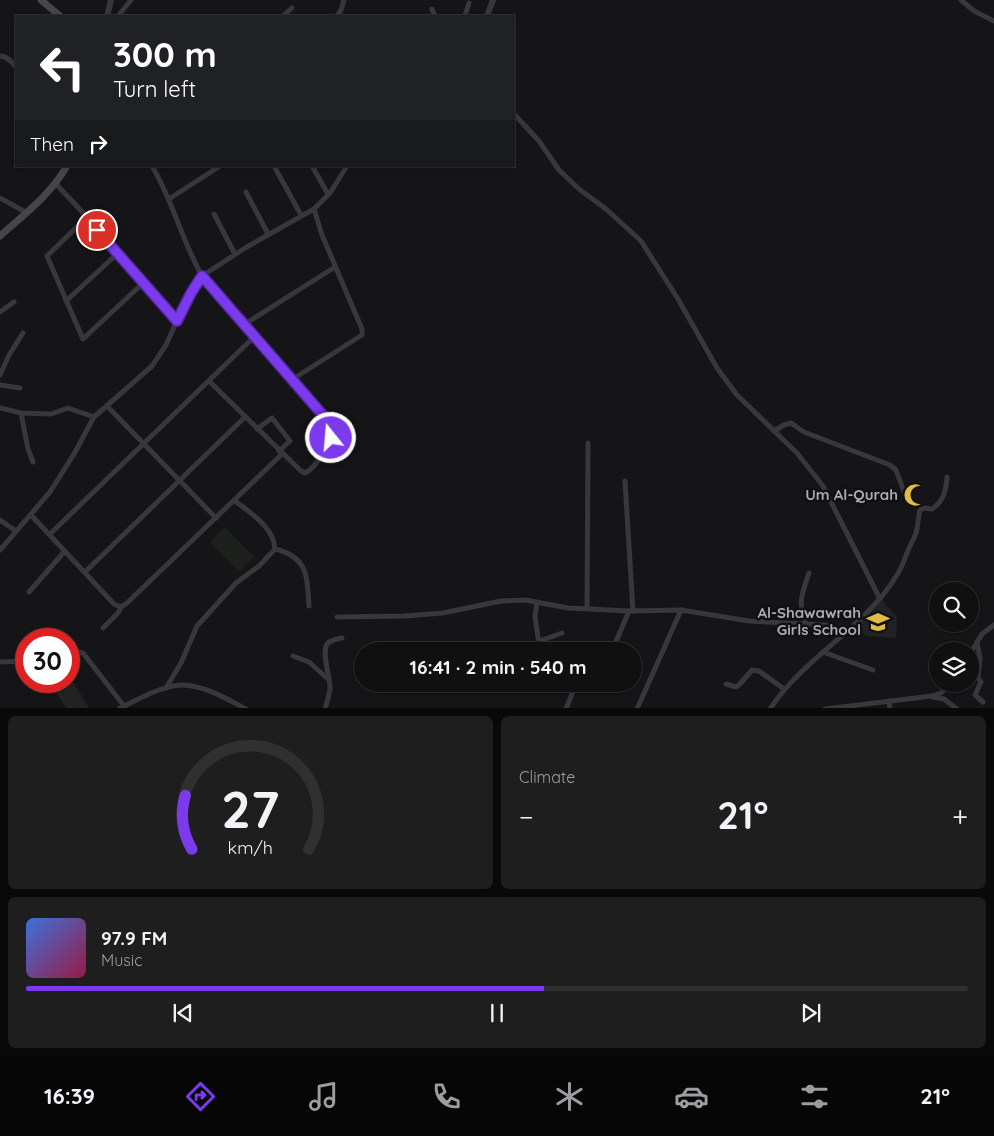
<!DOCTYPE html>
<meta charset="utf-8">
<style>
body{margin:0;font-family:Quicksand,sans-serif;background:#1e1e1f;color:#f1f3f6;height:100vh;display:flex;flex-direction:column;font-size:19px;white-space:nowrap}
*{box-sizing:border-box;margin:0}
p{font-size:16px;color:#9c9d9f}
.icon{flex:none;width:28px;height:28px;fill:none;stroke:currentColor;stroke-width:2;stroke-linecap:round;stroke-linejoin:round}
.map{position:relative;height:708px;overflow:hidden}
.panel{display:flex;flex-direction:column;gap:8px;padding:8px;background:#090909;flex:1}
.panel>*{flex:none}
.banner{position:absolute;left:15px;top:15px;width:500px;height:152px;border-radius:0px;box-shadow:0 1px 4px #0004,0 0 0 1px #303031;background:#202124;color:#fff;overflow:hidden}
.buttons{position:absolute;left:929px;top:582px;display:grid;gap:10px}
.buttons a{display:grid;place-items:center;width:50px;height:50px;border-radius:50%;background:#101011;box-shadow:0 1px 4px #0004,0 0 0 1px #303031;font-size:25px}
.speed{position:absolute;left:15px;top:628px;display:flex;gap:10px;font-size:25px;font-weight:700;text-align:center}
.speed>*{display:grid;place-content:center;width:65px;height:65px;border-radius:50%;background:#101011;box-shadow:0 1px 4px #0004,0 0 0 1px #303031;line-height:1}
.speed .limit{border:8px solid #d22;background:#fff;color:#111}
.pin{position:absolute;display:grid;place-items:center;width:42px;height:42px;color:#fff;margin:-21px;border:2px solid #fff;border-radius:50%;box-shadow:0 1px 5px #0007}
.me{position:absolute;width:55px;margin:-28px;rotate:343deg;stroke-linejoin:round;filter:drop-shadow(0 0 4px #0008)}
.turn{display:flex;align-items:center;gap:18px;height:105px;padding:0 15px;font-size:22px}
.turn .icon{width:65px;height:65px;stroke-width:2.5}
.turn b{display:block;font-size:35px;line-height:42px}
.then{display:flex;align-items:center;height:48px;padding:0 15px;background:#0003;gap:10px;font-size:19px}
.big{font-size:38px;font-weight:700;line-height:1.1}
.panel .tile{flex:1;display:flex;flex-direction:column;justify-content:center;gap:8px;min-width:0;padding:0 18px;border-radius:8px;background:#1e1e1f}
.panel .dial{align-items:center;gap:0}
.dial svg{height:130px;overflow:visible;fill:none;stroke:#303031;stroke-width:7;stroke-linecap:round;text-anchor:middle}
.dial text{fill:#f1f3f6;stroke:none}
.song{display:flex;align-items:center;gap:15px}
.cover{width:60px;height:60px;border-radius:8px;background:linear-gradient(135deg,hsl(220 70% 55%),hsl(340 70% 35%))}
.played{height:5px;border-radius:2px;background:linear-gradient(90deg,#7c3aed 55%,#303031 55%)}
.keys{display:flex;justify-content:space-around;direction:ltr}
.heat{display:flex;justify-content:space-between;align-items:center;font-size:28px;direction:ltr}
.panel .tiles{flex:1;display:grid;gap:8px;grid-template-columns:1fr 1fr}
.tile:last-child{grid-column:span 2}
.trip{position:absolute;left:354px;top:642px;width:288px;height:50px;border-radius:25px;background:#101011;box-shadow:0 1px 4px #0004,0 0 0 1px #303031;font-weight:700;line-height:50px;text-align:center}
.tabs{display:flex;height:80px;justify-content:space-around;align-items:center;background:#060607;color:#9c9d9f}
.tabs .icon{width:35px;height:35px}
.tabs .active{color:#7c3aed}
.tabs b{font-size:22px;color:#f1f3f6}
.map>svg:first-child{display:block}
.built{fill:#222124}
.green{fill:#1c211d}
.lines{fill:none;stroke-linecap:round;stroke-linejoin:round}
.minor{stroke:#37373c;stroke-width:5}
.tertiary{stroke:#37373c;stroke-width:6}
.secondary{stroke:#45464b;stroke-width:7}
.route-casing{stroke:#51269a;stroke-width:12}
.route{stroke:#7c3aed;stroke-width:9}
.labels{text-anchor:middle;stroke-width:5;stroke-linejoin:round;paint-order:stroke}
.poi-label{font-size:15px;font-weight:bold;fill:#a8abb6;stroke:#111012;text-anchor:end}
</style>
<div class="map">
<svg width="994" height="709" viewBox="0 0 994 709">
<rect width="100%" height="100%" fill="#151517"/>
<!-- built -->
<g class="built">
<polygon points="882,600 897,617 896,638 867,636 854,627"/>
<polygon points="69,675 89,708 66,708 49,681 69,681"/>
</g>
<!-- green -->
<polygon class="green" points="225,527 254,557 239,572 210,542"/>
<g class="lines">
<!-- minor -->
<g class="minor">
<polyline points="961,0 974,11 994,21"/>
<polyline points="432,9 435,16"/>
<polyline points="118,16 131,0"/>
<polyline points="283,16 292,8"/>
<polyline points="337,16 341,10 344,0"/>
<polyline points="465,16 469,3"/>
<path d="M0 56C7 56 12 62 16 67"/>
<polyline points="514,114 539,141 559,170 579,189 606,209 641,241 678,299 717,368 737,395 797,453 823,486 880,599"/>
<path d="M152 166C173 201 182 241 202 276L293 379 333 429C330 441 317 468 305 473L300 470 209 381"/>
<polyline points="274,166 301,215"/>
<polyline points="312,166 328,194"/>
<polyline points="56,184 87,217 177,321"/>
<polyline points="246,192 268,234"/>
<polyline points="0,198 27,213"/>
<polyline points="169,199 220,166"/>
<polyline points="214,214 235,254"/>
<polyline points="87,217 47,256 83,339 143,283"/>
<polyline points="66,301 117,254"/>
<polyline points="0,312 14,302"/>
<polyline points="245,324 335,267"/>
<polyline points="0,375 9,355 23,333"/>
<polyline points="293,379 362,335 362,329 322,235 314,209"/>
<polyline points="0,385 20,388"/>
<polyline points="107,406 216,518"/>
<polyline points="0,408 21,413 51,414 68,408 94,417"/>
<polyline points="21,413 28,449 33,462"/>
<polyline points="257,429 272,418 290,441 279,451"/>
<polyline points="774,431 784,425 791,423 804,432 890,465 896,470 906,497"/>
<polyline points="625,481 633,611"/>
<polyline points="31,515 114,604 121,607 127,603 282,454"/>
<polyline points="0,520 16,531"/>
<polyline points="50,534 255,336"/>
<path d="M275 549C308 557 307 576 309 606"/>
<polyline points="0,550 50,492 74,454 94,417 152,366 166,345 183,307 202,276 245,248 314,209 330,193 347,166"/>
<polyline points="85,572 245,417"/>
<polyline points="29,592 65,551"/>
<polyline points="537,602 535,617 538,638 548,651"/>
<polyline points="587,608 588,443"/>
<polyline points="337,617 405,616 443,613 501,601 525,600 568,608 629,611 681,610 749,621 825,625 839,629 843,633"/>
<path d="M806 624C797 603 802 594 809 573"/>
<polyline points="103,628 118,613 121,607"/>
<polyline points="540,641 562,633"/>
<polyline points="977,642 980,658 978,678 981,682 975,695 983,702"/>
<polyline points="499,647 516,651"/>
<polyline points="612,651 629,611"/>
<polyline points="69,652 75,651 83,653 124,706"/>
<polyline points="823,652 873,670"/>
<polyline points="970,654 982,634 994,625"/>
<polyline points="293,656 309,662 328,679"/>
<polyline points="0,662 26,661"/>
<polyline points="726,684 736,687 740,684 752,670 759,671 784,689"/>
<path d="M166 688 181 663 197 626 236 583 259 566 275 549C274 527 250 513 234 500"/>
<polyline points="933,697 944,699 957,709"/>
<polyline points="889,701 890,709"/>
<path d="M119 709C136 700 165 684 184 685 205 686 227 699 246 709"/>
<path d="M325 709C327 702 329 695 330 689 331 678 321 654 327 644 330 640 337 639 342 638"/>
<polyline points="566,709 576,684"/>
<polyline points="637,709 681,610"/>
<path d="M770 709C804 657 865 628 897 575 902 568 904 559 908 551 910 545 914 539 916 533 918 526 918 518 920 510L925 508 932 509C944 501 946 490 947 477"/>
<polyline points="825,709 932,696 941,693 950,684"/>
</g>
<!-- tertiary -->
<g class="tertiary">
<polyline points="107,16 111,0"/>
<polyline points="487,16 493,0"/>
</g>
<!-- secondary -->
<g class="secondary">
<polyline points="41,0 60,16"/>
<path d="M0 236C25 214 50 195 67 166"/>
</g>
</g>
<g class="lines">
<defs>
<polyline id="route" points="97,230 177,321 191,293 202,276 328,421 333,429 331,438"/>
</defs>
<!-- route casing -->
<use href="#route" class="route-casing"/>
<!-- route -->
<use href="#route" class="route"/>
</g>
<!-- icons -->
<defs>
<symbol id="mosque-bare" viewBox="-9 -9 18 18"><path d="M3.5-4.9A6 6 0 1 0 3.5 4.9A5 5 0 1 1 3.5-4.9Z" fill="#e0bc44" stroke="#111012" stroke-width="2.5" paint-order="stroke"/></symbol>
<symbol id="school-bare" viewBox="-9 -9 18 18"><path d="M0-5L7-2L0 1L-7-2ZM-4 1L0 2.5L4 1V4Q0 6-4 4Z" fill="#e0bc44" stroke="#111012" stroke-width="2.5" paint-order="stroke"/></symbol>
</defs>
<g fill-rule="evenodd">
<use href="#mosque-bare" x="899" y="479" width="32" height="32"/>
<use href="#school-bare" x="862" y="606" width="32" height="32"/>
</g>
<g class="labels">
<!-- poi labels -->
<g class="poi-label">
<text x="898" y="500">Um Al-Qurah</text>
<text x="861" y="618">Al-Shawawrah<tspan x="861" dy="17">Girls School</tspan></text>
</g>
</g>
</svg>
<div class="buttons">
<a><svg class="icon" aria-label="search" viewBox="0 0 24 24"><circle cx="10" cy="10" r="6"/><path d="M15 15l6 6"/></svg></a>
<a><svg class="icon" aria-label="layers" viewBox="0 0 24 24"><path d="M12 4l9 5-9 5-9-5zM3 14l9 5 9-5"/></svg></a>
</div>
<div class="speed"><div class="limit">30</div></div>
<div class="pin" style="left:97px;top:230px;background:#d93025"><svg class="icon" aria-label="arrive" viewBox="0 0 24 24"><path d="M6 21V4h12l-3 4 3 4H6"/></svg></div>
<svg class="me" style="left:331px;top:438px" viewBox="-20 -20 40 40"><circle r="17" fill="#7c3aed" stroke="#fff" stroke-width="3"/><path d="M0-11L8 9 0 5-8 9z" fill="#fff"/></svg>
<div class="trip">16:41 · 2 min · 540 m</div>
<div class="banner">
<div class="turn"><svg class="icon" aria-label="left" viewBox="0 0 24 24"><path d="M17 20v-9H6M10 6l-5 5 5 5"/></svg><div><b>300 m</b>Turn left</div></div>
<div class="then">Then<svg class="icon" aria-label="right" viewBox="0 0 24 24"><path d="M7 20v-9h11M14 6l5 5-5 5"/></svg></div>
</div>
</div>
<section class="panel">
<div class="tiles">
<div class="tile dial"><svg viewBox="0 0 100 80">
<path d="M14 69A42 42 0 1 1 86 69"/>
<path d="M14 69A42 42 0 0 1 10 36" stroke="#7c3aed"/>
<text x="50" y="56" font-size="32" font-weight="700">27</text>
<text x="50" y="72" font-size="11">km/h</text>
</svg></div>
<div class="tile"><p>Climate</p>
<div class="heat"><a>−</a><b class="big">21°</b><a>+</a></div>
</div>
<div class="tile">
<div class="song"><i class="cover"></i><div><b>97.9 FM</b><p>Music</p></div></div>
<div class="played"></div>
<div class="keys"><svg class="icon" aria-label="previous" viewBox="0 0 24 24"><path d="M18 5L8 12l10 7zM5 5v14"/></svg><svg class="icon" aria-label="pause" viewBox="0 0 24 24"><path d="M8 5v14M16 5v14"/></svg><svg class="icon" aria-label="next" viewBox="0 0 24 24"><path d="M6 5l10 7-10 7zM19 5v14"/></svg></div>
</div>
</div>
</section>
<nav class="tabs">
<b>16:39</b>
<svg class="icon active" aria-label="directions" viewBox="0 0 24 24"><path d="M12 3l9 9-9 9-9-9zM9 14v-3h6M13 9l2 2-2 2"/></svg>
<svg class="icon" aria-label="music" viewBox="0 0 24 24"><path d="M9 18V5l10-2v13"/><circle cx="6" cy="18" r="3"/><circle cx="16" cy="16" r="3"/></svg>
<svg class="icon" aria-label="phone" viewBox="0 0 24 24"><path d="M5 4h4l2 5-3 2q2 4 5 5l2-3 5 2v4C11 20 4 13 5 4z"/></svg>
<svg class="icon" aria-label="climate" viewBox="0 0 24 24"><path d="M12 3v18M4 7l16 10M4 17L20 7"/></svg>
<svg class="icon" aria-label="car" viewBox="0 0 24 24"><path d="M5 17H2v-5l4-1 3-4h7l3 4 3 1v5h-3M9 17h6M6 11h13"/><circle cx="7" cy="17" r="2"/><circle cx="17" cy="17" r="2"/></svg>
<svg class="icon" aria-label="filters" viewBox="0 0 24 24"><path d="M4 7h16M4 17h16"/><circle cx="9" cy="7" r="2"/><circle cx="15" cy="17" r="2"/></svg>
<b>21°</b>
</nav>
